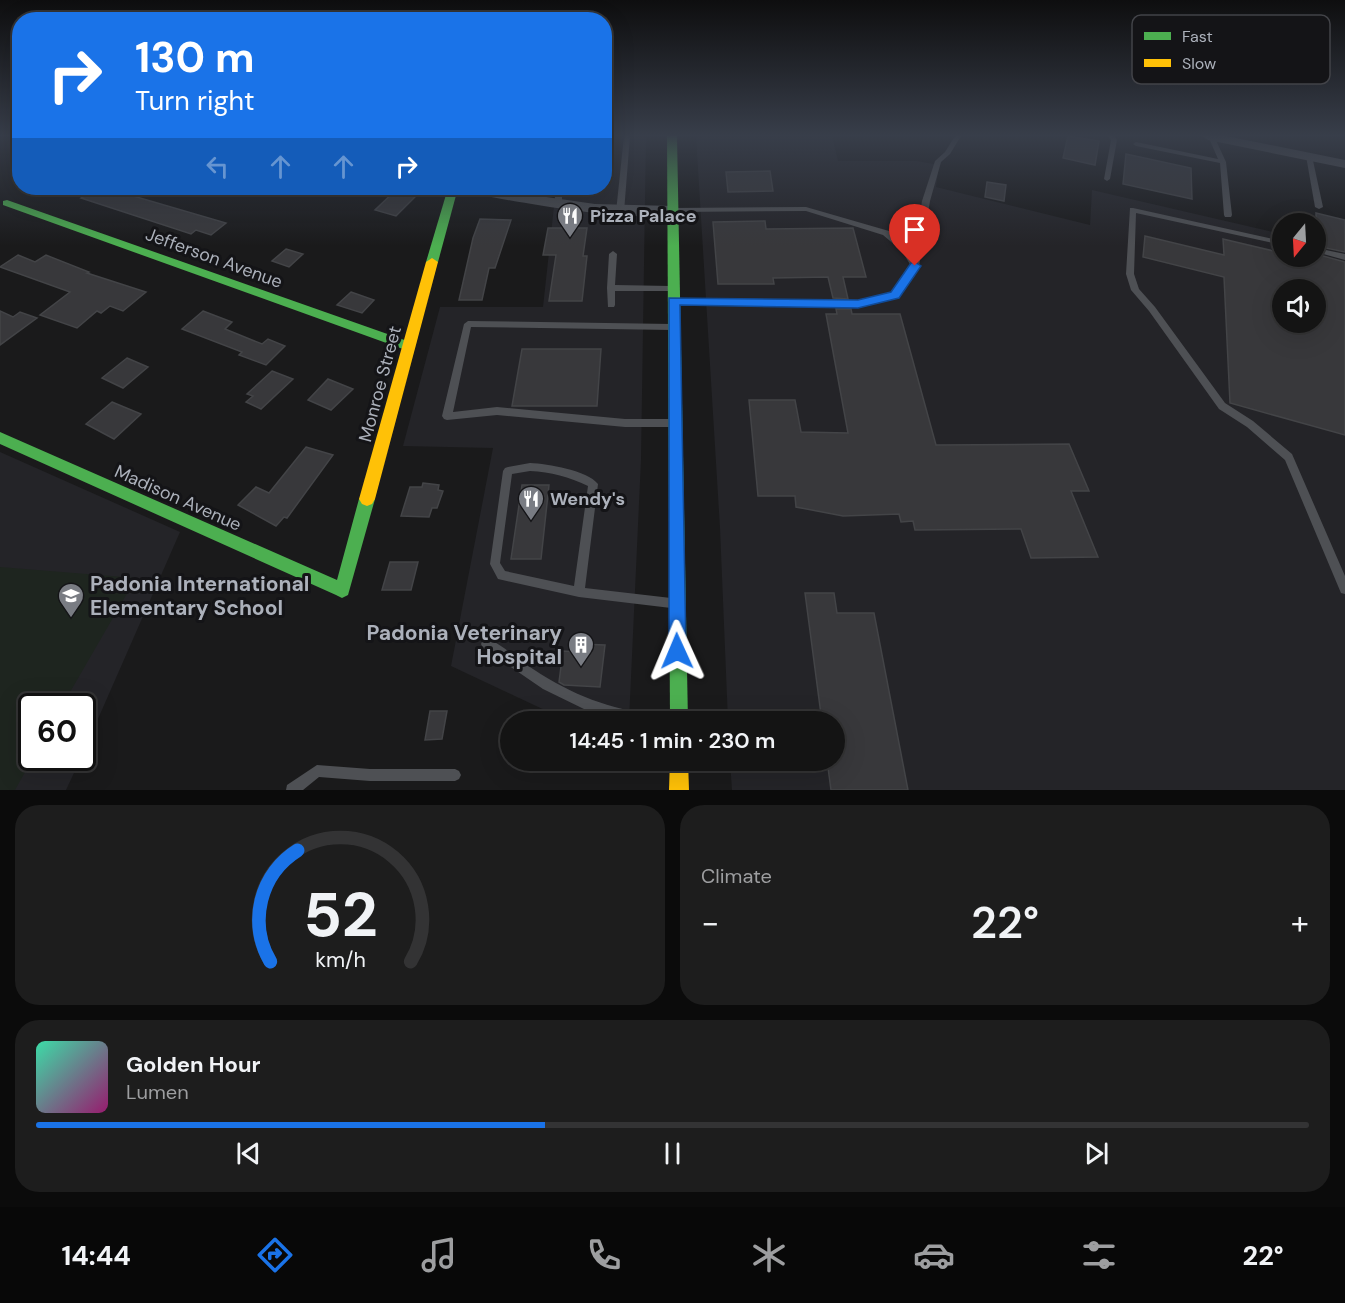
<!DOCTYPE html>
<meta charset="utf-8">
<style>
body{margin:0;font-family:"DM Sans",sans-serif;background:#1d1d1d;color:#f1f3f6;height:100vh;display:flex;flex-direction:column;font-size:22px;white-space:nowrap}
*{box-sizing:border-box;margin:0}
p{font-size:20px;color:#9d9ea0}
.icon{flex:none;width:33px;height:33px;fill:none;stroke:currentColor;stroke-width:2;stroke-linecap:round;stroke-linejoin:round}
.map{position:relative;height:790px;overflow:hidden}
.drawer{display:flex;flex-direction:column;gap:15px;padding:15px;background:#0b0b0b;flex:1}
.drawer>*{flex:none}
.top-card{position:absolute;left:12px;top:12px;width:600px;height:183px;border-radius:24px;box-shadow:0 6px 24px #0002,0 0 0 2px #333334;background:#1a73e8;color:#fff;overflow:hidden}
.needle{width:39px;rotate:198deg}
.controls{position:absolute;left:1272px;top:213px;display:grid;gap:12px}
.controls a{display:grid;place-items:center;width:54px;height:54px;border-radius:50%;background:#141414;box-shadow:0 6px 24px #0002,0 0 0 2px #333334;font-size:30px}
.speed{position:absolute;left:18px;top:693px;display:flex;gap:12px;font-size:30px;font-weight:700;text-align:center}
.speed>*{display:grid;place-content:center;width:78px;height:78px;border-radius:50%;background:#141414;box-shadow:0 6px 24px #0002,0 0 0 2px #333334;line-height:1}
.speed .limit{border:3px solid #111;border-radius:9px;background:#fff;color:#111}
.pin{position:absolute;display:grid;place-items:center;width:51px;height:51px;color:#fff;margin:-62px -26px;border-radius:50% 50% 50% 0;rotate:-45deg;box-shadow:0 0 6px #0007}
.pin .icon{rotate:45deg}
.me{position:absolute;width:66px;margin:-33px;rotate:359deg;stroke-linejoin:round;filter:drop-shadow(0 0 4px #0008)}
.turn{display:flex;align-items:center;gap:21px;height:126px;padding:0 24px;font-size:27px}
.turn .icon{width:78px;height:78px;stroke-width:2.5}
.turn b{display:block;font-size:42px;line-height:51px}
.lanes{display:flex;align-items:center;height:57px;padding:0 24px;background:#0003;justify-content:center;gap:30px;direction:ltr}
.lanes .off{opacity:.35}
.big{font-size:45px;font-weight:600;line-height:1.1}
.drawer .tile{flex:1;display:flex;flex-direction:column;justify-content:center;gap:9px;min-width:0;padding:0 21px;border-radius:24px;background:#1d1d1d}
.drawer .dial{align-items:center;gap:0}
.dial svg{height:156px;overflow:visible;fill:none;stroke:#333334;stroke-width:7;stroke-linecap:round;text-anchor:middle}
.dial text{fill:#f1f3f6;stroke:none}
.song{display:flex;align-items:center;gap:18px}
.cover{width:72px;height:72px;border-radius:9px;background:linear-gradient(135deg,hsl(160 70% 55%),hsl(320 70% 35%))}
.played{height:6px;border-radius:3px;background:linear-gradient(90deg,#1a73e8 40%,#333334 40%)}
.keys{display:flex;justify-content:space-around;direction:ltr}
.heat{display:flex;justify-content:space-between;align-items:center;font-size:33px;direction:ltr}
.drawer .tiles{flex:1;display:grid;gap:15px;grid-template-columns:1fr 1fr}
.tile:last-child{grid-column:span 2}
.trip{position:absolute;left:500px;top:711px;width:345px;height:60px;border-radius:30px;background:#141414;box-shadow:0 6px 24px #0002,0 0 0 2px #333334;font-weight:600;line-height:60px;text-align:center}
.tab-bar{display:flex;height:96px;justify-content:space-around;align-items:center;background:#080808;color:#9d9ea0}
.tab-bar .icon{width:42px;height:42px}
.tab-bar .on{color:#1a73e8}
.tab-bar b{font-size:27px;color:#f1f3f6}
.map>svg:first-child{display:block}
.built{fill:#242428;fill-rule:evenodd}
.green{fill:#1e251f}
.building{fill:#38383b;stroke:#434447;stroke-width:1.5;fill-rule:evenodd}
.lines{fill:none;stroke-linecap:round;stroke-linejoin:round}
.lane{fill:#4e5054;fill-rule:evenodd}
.street{fill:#4e5054;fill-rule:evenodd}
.fast{fill:#4caf50;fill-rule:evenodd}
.slow{fill:#ffc107;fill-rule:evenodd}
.route{fill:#1a73e8;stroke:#114b97;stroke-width:1.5}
.labels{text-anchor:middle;stroke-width:6;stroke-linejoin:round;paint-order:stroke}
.poi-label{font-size:18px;font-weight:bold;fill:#acb1bb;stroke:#141417;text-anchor:start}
.street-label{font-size:18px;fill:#acb1bb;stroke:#141417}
.near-poi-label{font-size:21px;font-weight:bold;fill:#acb1bb;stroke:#141417;text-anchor:start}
.key{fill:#141417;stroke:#424348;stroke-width:1.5}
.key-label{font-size:16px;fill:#acb1bb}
</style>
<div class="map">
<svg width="1345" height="790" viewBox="0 0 1345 790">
<rect width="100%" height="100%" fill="#1a1a1b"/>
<!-- built -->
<g class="built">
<polygon points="605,136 646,136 641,460 629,721 568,721 451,666 493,448 403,446 440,307 543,307 556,188 604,188"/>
<path d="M696 136H832L838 161H917L939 165 936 187 1090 225 1092 190 1282 234V256H1316V242L1345 249V790H732L730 761 834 760V722L728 721 720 528ZM1282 290H1316V322H1282Z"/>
<polygon points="0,452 180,532 83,753 82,706 32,706 32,758 81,758 66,790 0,790"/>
</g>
<!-- green -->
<polygon class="green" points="0,567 136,578 62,706 32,706 33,758 15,790 0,790"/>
<!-- building -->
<g class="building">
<polygon points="1068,136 1099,141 1095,165 1063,158"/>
<polygon points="1126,154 1191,168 1192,199 1123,184"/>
<polygon points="770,171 773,191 728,192 726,172"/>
<polygon points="987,182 1006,185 1004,201 985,197"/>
<polygon points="97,188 106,188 226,223 211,235 196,230 191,234 81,198"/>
<polygon points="398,188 419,193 396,216 375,210"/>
<polygon points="1316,213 1345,220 1345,252 1316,246"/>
<polygon points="480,219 511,220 495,268 489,268 482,300 459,300 473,238"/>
<polygon points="765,221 766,229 853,228 866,277 843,277 848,299 833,298 828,277 773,278 774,284 718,284 713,222"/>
<polygon points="548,228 587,228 583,256 587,256 582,301 549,301 556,255 543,255"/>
<path d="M1145 236 1224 255 1223 239 1282 253V256L1316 261V254L1345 262V435L1230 403 1224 277 1143 257ZM1282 290H1316V322H1282Z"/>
<polygon points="286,249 303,254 289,267 272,261"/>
<polygon points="18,255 35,262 46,255 89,272 87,273 146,292 123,311 110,306 101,313 97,311 77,328 40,315 70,292 0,267"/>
<polygon points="351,292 374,300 362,313 337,305"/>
<polygon points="836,309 851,309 852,314 900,314 936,445 1069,444 1089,491 1071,491 1098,557 1031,558 1021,529 915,530 913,521 901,522 899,514 843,516 796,507 795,496 758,496 749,400 795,400 801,432 848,433 826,314 837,314"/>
<polygon points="0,311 13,317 20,312 37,318 0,345"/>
<polygon points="203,311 232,322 225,329 262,344 268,339 285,346 266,365 239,355 242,352 182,329"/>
<polygon points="522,349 601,349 597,406 512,406"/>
<polygon points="127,358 148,367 123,388 102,378"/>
<polygon points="272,371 293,379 261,409 246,402 253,396 247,394"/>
<polygon points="328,379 353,389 331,410 308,400"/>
<polygon points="112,402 141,414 114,439 86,424"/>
<polygon points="306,447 333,455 287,518 284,517 276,526 238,505 256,487 269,493"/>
<polygon points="423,483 439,485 438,490 443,491 437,508 432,508 429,517 401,516 410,487 422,487"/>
<polygon points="522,485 549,485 541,559 511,559"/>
<polygon points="390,562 418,562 411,590 382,590"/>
<polygon points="805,593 834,593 837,613 874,613 908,790 831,790 827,760 834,760 834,722 822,722"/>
<polygon points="579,644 605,645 600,687 564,685 559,682 563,651 578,652"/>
<polygon points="430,711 447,711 442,739 425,740"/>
</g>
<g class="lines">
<!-- lane -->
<g class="lane">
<polygon points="624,136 630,136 624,212 620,214 616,212"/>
<polygon points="955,136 961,136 950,154 941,162 930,201 919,266 898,297 858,307 675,304 671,301 675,298 858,301 892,293 911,266 902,251 883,235 806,211 673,212 669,210 673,208 806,207 889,231 908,247 913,256 922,201 935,161 945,152"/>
<polygon points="1108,136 1114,136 1117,140 1110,179 1107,181 1104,179 1111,140"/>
<polygon points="1208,136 1214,136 1226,162 1232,215 1231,217 1225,217 1224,215 1220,163 1136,146 1133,144 1136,142 1218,159"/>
<polygon points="1309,154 1312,156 1323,207 1319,209 1315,207 1306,156"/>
<polygon points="556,188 562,188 562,205 558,207 554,205"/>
<polygon points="1130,208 1133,208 1282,241 1282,245 1136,213 1134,274 1139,289 1155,307 1225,403 1253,421 1292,454 1345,576 1345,594 1341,593 1285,460 1247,427 1219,409 1149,311 1131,290 1126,274"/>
<polygon points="1316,248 1345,254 1345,260 1316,252"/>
<polygon points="613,251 617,254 615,285 671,286 675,289 674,291 615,291 615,305 614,307 608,307 607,288 609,254"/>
<polygon points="468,321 672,324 676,327 672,330 471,327 453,412 497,407 625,419 672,419 675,420 677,423 675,426 672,427 625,427 497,415 447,420 444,419 442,416 464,324"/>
<path d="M530 463C548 464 587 470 598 484L585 588 671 598 675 599 677 603 675 607 671 608 579 597 498 579 490 564 503 471 505 468 508 467ZM530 471C551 472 569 477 588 486L574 586 505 571 500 563 512 474Z"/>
<path d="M487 638C503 645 518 660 533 669 574 696 608 708 657 716L661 718 663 722H621L586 710 543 689 483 648 481 644 483 640Z"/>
<polygon points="317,765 370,769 455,769 459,771 461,775 459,779 455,781 370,781 319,777 303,790 286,790 287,785"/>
</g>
<!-- street -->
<g class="street">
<polygon points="1202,136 1226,136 1345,160 1345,168 1208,140"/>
<path d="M460 188H484L595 204 673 206 680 210C663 230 492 198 462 191Z"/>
</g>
<!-- fast -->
<g class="fast">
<polygon points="667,136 677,136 688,722 670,722"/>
<polygon points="448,188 458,188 438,262 432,266 426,262"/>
<polygon points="7,200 413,343 414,346 408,351 403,349 3,205 3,201"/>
<polygon points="0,432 337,580 359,499 362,494 367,492 372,494 375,499 348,595 342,598 336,595 0,444"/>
</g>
<!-- slow -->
<g class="slow">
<polygon points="432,258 438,262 375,499 372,504 367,506 362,504 359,499 426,262"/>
<polygon points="670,760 688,760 689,790 669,790"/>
</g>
</g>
<!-- sky -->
<linearGradient id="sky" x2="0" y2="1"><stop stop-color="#0e0e0f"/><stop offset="0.55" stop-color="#383e4a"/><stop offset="1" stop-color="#383e4a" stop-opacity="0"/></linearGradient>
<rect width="1345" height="246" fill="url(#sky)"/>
<!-- route -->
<polygon class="route" points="915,262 921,266 899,298 858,308 680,305 686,651 684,657 677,659 671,657 669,651 669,298 858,300 891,292 911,263"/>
<!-- icons -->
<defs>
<symbol id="restaurant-pin" viewBox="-11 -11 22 30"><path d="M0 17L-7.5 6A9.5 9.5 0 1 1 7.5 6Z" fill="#797c83" stroke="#141417"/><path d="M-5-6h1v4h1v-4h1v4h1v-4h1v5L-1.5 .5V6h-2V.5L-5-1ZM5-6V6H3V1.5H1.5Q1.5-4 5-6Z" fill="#fff"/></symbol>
<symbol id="school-pin" viewBox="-11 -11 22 30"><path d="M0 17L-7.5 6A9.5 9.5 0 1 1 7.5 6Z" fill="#797c83" stroke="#141417"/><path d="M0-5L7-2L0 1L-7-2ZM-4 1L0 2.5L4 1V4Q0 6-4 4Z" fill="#fff"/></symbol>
<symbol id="building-pin" viewBox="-11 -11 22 30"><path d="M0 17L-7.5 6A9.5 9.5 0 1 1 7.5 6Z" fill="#797c83" stroke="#141417"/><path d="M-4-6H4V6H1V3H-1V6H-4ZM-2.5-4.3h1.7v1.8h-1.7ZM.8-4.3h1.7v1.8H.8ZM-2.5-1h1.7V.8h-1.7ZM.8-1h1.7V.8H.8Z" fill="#fff"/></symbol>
</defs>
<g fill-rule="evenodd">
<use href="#restaurant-pin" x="555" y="201" width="30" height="40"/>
<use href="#restaurant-pin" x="516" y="484" width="30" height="40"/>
<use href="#school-pin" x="56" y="581" width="30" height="40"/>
<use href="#building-pin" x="566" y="630" width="30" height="40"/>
</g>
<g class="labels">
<!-- poi labels -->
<g class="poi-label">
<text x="590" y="222">Pizza Palace</text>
<text x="550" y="505">Wendy's</text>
</g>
<!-- street labels -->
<g class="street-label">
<text transform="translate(214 258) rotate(20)" y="6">Jefferson Avenue</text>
<text transform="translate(380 384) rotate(-75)" y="6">Monroe Street</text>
<text transform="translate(178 498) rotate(24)" y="6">Madison Avenue</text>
</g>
<!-- near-poi labels -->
<g class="near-poi-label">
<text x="90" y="591">Padonia International<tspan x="90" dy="24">Elementary School</tspan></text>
<text x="562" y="640" text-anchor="end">Padonia Veterinary<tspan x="562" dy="24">Hospital</tspan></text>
</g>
</g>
<!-- legend -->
<rect x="1132" y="15" width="198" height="69" rx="9" class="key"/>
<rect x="1144" y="32" width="27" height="8" fill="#4caf50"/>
<rect x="1144" y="59" width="27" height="8" fill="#ffc107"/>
<g class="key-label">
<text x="1182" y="42">Fast</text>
<text x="1182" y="69">Slow</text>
</g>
</svg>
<div class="controls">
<a><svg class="needle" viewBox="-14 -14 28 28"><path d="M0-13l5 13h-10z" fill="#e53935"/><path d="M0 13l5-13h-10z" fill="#9d9ea0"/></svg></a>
<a><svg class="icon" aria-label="sound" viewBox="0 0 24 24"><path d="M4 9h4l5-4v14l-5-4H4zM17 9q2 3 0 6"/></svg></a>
</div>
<div class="speed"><div class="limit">60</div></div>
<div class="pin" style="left:915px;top:266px;background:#d93025"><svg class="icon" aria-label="arrive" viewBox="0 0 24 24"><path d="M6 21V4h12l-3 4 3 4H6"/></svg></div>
<svg class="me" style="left:677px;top:651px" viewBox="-20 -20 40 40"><path d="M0-17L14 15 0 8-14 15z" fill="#1a73e8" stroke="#fff" stroke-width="4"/></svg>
<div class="trip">14:45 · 1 min · 230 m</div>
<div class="top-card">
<div class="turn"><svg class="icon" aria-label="right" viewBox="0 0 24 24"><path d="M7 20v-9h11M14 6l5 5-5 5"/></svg><div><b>130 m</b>Turn right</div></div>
<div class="lanes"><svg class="icon off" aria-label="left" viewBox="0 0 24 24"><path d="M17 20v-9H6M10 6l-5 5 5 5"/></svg><svg class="icon off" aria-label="ahead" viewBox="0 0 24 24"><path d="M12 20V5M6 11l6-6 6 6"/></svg><svg class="icon off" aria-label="ahead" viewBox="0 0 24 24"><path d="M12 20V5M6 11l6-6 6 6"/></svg><svg class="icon" aria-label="right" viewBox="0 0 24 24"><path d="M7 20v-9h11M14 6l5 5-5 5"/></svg></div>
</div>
</div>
<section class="drawer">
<div class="tiles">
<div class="tile dial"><svg viewBox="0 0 100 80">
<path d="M14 69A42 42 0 1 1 86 69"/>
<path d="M14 69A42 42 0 0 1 28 12" stroke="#1a73e8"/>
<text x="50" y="56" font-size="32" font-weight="700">52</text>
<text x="50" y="72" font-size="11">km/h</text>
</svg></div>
<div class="tile"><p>Climate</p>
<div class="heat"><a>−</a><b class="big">22°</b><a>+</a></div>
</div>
<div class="tile">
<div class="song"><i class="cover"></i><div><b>Golden Hour</b><p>Lumen</p></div></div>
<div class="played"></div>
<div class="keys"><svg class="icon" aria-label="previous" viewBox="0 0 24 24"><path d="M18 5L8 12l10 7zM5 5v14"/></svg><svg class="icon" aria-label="pause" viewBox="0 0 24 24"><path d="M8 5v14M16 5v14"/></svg><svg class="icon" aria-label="next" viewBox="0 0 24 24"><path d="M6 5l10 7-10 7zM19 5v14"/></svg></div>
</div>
</div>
</section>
<nav class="tab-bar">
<b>14:44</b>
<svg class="icon on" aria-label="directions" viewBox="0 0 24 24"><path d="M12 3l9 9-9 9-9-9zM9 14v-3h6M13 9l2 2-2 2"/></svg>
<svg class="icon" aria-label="music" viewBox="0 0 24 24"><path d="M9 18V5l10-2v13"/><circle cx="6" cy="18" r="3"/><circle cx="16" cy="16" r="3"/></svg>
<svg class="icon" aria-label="phone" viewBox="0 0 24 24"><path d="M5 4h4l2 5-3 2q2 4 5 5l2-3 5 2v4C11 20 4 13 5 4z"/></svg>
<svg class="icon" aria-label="climate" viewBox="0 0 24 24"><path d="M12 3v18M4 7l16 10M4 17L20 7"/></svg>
<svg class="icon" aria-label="car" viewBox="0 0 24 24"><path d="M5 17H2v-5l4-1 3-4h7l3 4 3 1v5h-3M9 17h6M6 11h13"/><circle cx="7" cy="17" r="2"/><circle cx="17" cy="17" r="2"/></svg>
<svg class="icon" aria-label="filters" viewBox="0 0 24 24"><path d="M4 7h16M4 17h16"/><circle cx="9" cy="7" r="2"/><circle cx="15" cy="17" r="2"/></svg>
<b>22°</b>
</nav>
